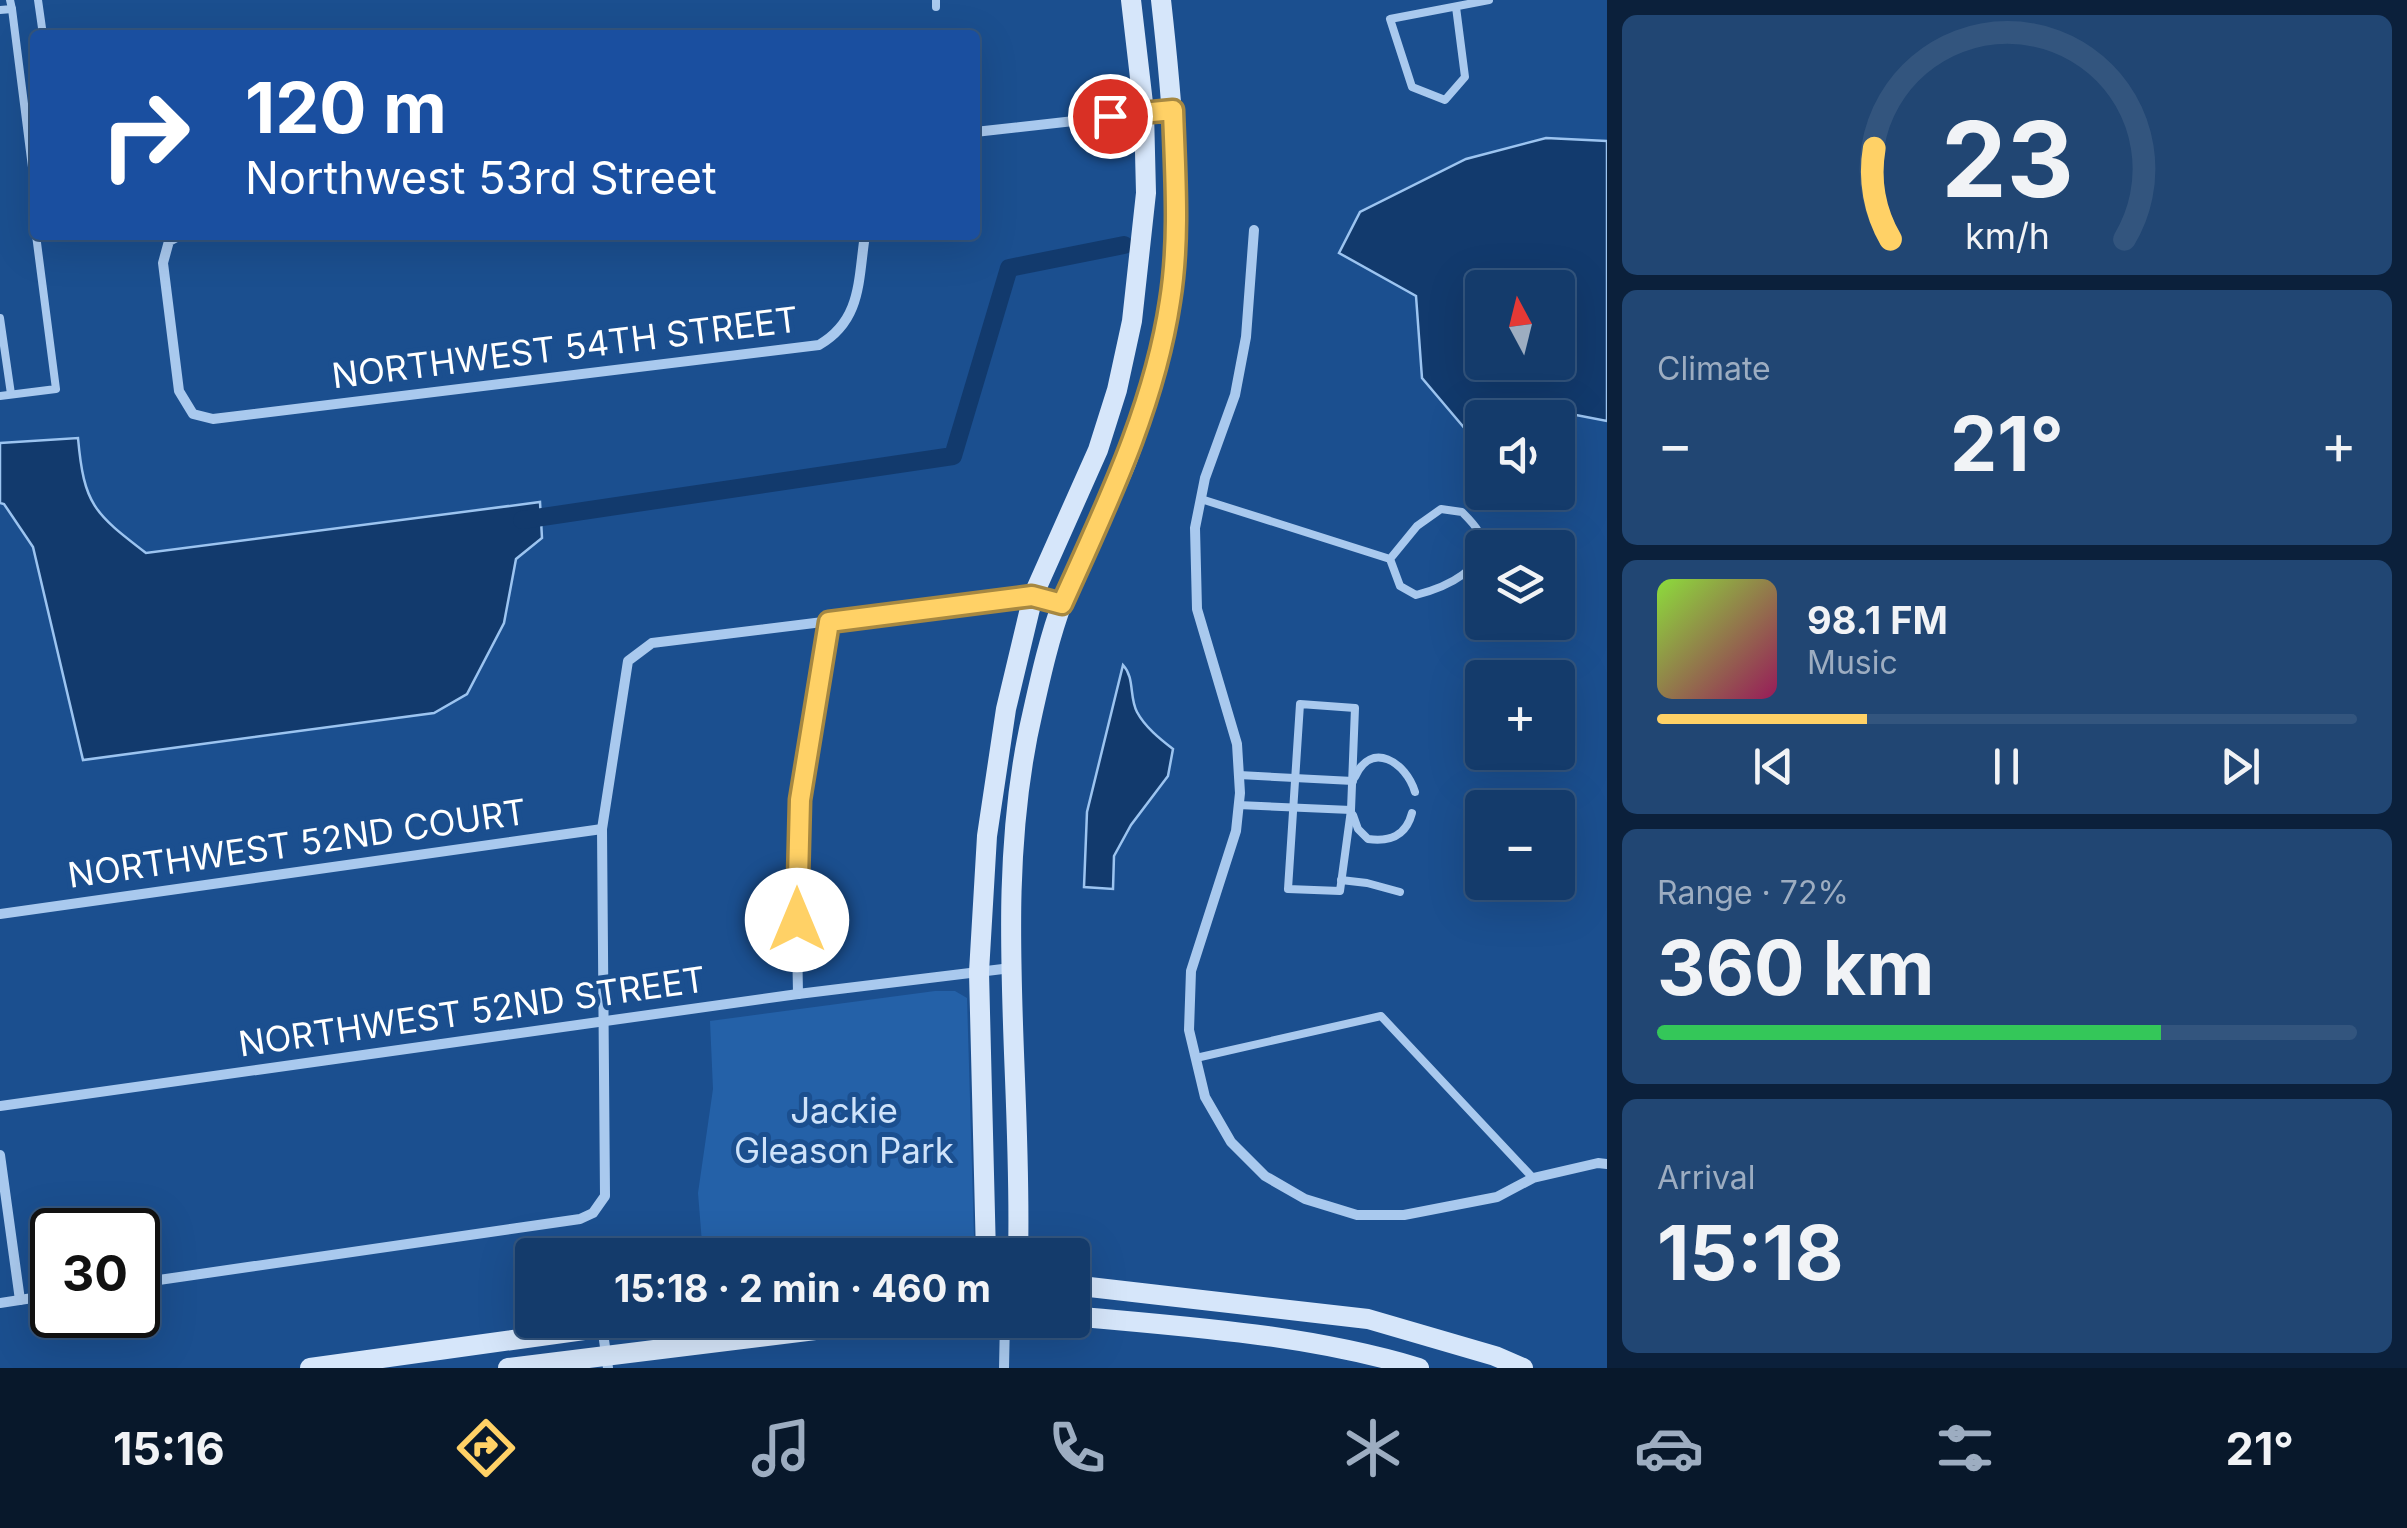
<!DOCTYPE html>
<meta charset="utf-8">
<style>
body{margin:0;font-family:Inter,sans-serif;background:#214673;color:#f1f3f6;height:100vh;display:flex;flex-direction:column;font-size:38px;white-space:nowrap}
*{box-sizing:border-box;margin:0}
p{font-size:32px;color:#9dadc1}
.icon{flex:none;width:55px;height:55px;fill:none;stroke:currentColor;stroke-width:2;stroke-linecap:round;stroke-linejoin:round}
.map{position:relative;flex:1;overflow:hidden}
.drawer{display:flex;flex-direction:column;gap:15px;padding:15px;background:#0b203b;width:800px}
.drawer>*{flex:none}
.guide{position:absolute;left:30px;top:30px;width:950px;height:210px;border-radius:10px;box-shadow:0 10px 40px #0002,0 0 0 2px #33557e;background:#1a4fa0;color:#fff;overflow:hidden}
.needle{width:65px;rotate:353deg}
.fabs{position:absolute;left:1465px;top:270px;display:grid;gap:20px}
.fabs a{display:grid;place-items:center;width:110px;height:110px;border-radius:10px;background:#143b6b;box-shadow:0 10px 40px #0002,0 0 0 2px #33557e;font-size:50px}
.speed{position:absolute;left:30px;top:1208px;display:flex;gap:20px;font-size:50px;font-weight:700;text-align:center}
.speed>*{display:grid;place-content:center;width:130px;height:130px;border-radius:50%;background:#143b6b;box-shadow:0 10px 40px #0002,0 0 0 2px #33557e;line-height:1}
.speed .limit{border:5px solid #111;border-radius:15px;background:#fff;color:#111}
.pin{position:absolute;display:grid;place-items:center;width:85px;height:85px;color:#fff;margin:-42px;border:5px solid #fff;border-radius:50%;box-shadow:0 2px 10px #0007}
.me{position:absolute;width:110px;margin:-55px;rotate:0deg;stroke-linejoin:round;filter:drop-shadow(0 0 8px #0008)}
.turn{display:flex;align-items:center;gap:35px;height:210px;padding:0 50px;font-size:45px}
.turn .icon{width:130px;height:130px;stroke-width:2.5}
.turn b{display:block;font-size:70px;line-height:85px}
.big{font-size:75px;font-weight:700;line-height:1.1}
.drawer .tile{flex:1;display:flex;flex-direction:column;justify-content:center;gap:15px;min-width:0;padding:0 35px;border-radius:15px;background:#214673}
.drawer .dial{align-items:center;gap:0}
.dial svg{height:260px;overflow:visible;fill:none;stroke:#33557e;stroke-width:7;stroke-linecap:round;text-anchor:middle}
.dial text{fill:#f1f3f6;stroke:none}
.song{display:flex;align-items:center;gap:30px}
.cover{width:120px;height:120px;border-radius:15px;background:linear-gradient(135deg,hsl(90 70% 55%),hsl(330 70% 35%))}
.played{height:10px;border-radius:5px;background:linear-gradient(90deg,#ffd166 30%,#33557e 30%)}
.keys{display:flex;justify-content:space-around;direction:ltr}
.heat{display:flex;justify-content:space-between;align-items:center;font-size:55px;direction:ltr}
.charge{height:15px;border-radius:8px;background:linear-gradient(90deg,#34c759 72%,#33557e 0)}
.trip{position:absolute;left:515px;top:1238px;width:575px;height:100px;border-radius:10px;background:#143b6b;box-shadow:0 10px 40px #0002,0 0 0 2px #33557e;font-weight:700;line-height:100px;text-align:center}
.tabs{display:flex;height:160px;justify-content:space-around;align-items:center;background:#08182b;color:#9dadc1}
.tabs .icon{width:70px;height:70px}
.tabs .active{color:#ffd166}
.tabs b{font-size:45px;color:#f1f3f6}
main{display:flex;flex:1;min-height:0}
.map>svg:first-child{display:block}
.green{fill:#2461a8}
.water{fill:#123a6d;stroke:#9cc4f0;stroke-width:2.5;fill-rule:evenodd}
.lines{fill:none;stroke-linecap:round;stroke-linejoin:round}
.canal{stroke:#123a6d;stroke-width:18}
.lane{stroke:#a9c9ee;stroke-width:8}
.street{stroke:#a9c9ee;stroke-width:10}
.secondary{stroke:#d6e6fa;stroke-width:20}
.route-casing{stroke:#a68842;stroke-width:25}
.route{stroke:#ffd166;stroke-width:18}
.labels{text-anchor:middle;stroke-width:10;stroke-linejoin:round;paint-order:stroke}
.street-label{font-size:35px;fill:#fff;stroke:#1b4f8f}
.park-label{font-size:35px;fill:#cfe3fa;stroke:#1b4f8f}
</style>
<main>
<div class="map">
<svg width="1607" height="1368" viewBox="0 0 1607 1368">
<rect width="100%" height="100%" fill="#1b4f8f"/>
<!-- green -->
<polygon class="green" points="935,991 955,991 967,998 974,1236 968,1255 703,1255 698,1193 713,1089 710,1021"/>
<!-- water -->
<g class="water">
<path d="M1546 138 1607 141V421L1576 415 1482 418V428L1466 430 1422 378 1416 296 1339 253 1360 212 1466 159ZM1482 288H1558V362H1482Z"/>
<path d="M78 438C84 505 94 513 146 553L540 502 542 538 516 559 504 623 467 694 434 713 83 760 33 547 4 504 0 503V443Z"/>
<path d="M1123 665C1135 678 1129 697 1137 712 1145 727 1160 739 1173 749L1168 776 1131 825 1114 856 1113 889 1084 887 1087 812Z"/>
</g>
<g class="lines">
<!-- canal -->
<polyline class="canal" points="522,520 953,456 1009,268 1124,245"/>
<!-- lane -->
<g class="lane">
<polyline points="38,0 43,35"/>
<polyline points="936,0 936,7"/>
<polyline points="1456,7 1465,77 1445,100 1412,87 1390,19 1489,0"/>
<polyline points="12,9 35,191"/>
<polyline points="0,10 12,9 10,0"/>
<polyline points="0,318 11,394"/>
<polyline points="0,396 56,389 36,235"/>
<path d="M1201 499 1390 559 1417 526 1441 509 1462 512C1467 517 1475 525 1478 531 1493 569 1443 588 1416 595L1400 586 1390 559"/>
<polygon points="1300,704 1355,708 1351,810 1340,891 1288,889"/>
<polyline points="1239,775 1353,781"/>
<path d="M1355 777C1371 740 1406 762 1415 792"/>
<polyline points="1238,805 1351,810"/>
<path d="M1353 815 1358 829 1368 839C1390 842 1406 836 1412 813"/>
<polyline points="1341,880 1367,883 1400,892"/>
<polyline points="1196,1058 1381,1016 1533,1178"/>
</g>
<!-- street -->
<g class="street">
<polyline points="975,132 1172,110"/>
<polyline points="1254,230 1246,337 1235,395 1205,478 1195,528 1197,609 1237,744 1240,793 1236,831 1191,971 1189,1030 1205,1097 1231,1142 1265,1176 1305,1199 1357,1215 1404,1215 1497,1197 1533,1178 1598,1163 1607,1164"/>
<path d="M180 235 169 241 163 263 179 391 193 414 213 419 819 345C862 320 858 280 865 235"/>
<polyline points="0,914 602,829"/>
<polyline points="798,994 796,882 800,800 829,622"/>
<polyline points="0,1106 798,994 1011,968"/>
<polyline points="0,1155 20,1300"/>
<polyline points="138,1283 580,1219 593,1213 605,1196 602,829 628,661 652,643 1033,596 1061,604"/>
<polyline points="0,1303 52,1295"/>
<polyline points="602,1326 608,1368"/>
<polyline points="1004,1368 1005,1320"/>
</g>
<!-- secondary -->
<g class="secondary">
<polyline points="986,1255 979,972 987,836 1006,709 1033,596 1098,450 1117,390 1132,321 1146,193 1144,112 1131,0"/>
<path d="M1018 1255C1023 1074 991 889 1033 711 1041 675 1050 635 1063 601 1082 554 1107 510 1126 463 1143 419 1166 341 1171 295 1181 196 1172 98 1161 0"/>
<polyline points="1072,1285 1368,1319 1495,1356 1523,1368"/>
<path d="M1072 1316C1190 1327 1306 1334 1419 1368"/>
<polyline points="310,1368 656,1320"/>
<polyline points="508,1368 896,1320"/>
</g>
</g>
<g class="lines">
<defs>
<path id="route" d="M797 920 800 800 829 622 1032 596 1062 604C1106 506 1154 408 1170 301 1180 239 1175 172 1173 110L1110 116"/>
</defs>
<!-- route casing -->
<use href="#route" class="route-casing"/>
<!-- route -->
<use href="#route" class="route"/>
</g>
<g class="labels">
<!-- street labels -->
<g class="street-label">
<text transform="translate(565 348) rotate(-7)" y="12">NORTHWEST 54TH STREET</text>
<text transform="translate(297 844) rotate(-8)" y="12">NORTHWEST 52ND COURT</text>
<text transform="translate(472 1012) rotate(-8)" y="12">NORTHWEST 52ND STREET</text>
</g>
<!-- park labels -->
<g class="park-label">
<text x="844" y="1123">Jackie<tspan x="844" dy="40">Gleason Park</tspan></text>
</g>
</g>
</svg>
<div class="fabs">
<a><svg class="needle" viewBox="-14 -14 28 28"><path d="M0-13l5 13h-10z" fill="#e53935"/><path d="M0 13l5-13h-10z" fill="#9dadc1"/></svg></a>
<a><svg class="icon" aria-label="sound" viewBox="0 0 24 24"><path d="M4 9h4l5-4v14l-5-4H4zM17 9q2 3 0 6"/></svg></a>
<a><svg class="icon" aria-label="layers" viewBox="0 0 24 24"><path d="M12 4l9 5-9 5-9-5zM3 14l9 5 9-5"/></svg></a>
<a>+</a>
<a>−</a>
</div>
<div class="speed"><div class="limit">30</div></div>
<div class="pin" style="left:1110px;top:116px;background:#d93025"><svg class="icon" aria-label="arrive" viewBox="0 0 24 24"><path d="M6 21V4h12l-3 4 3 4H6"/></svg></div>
<svg class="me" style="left:797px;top:920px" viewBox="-20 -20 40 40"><circle r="19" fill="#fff"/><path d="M0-13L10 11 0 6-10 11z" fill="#ffd166"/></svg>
<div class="trip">15:18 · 2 min · 460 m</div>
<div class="guide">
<div class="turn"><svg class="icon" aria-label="right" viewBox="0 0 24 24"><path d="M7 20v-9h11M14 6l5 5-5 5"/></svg><div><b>120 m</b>Northwest 53rd Street</div></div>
</div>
</div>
<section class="drawer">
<div class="tile dial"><svg viewBox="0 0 100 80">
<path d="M14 69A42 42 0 1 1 86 69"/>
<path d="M14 69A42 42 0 0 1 9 41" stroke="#ffd166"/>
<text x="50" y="56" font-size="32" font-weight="700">23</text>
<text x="50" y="72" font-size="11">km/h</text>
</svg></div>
<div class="tile"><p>Climate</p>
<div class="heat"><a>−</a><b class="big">21°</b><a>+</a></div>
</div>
<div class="tile">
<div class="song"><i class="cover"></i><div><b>98.1 FM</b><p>Music</p></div></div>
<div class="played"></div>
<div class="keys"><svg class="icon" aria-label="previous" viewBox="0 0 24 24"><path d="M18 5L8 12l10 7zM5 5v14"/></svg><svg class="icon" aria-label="pause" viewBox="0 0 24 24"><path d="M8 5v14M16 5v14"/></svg><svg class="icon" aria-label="next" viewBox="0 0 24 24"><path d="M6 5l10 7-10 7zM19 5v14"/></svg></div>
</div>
<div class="tile"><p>Range · 72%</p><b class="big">360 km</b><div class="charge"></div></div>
<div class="tile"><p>Arrival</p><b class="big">15:18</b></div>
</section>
</main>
<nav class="tabs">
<b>15:16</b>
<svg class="icon active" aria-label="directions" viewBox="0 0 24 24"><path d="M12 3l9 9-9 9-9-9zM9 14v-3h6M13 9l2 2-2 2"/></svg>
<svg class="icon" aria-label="music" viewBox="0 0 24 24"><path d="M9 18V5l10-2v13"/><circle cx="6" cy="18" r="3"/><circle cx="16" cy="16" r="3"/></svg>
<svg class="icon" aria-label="phone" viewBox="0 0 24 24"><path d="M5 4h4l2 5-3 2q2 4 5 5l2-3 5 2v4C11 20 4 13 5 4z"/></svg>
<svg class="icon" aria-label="climate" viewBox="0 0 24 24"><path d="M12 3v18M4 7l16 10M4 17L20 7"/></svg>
<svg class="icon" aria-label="car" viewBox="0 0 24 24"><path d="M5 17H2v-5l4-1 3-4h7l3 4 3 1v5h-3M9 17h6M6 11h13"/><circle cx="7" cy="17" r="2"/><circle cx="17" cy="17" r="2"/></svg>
<svg class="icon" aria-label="filters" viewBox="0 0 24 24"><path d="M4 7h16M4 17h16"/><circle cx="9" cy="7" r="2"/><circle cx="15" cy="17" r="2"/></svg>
<b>21°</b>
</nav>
